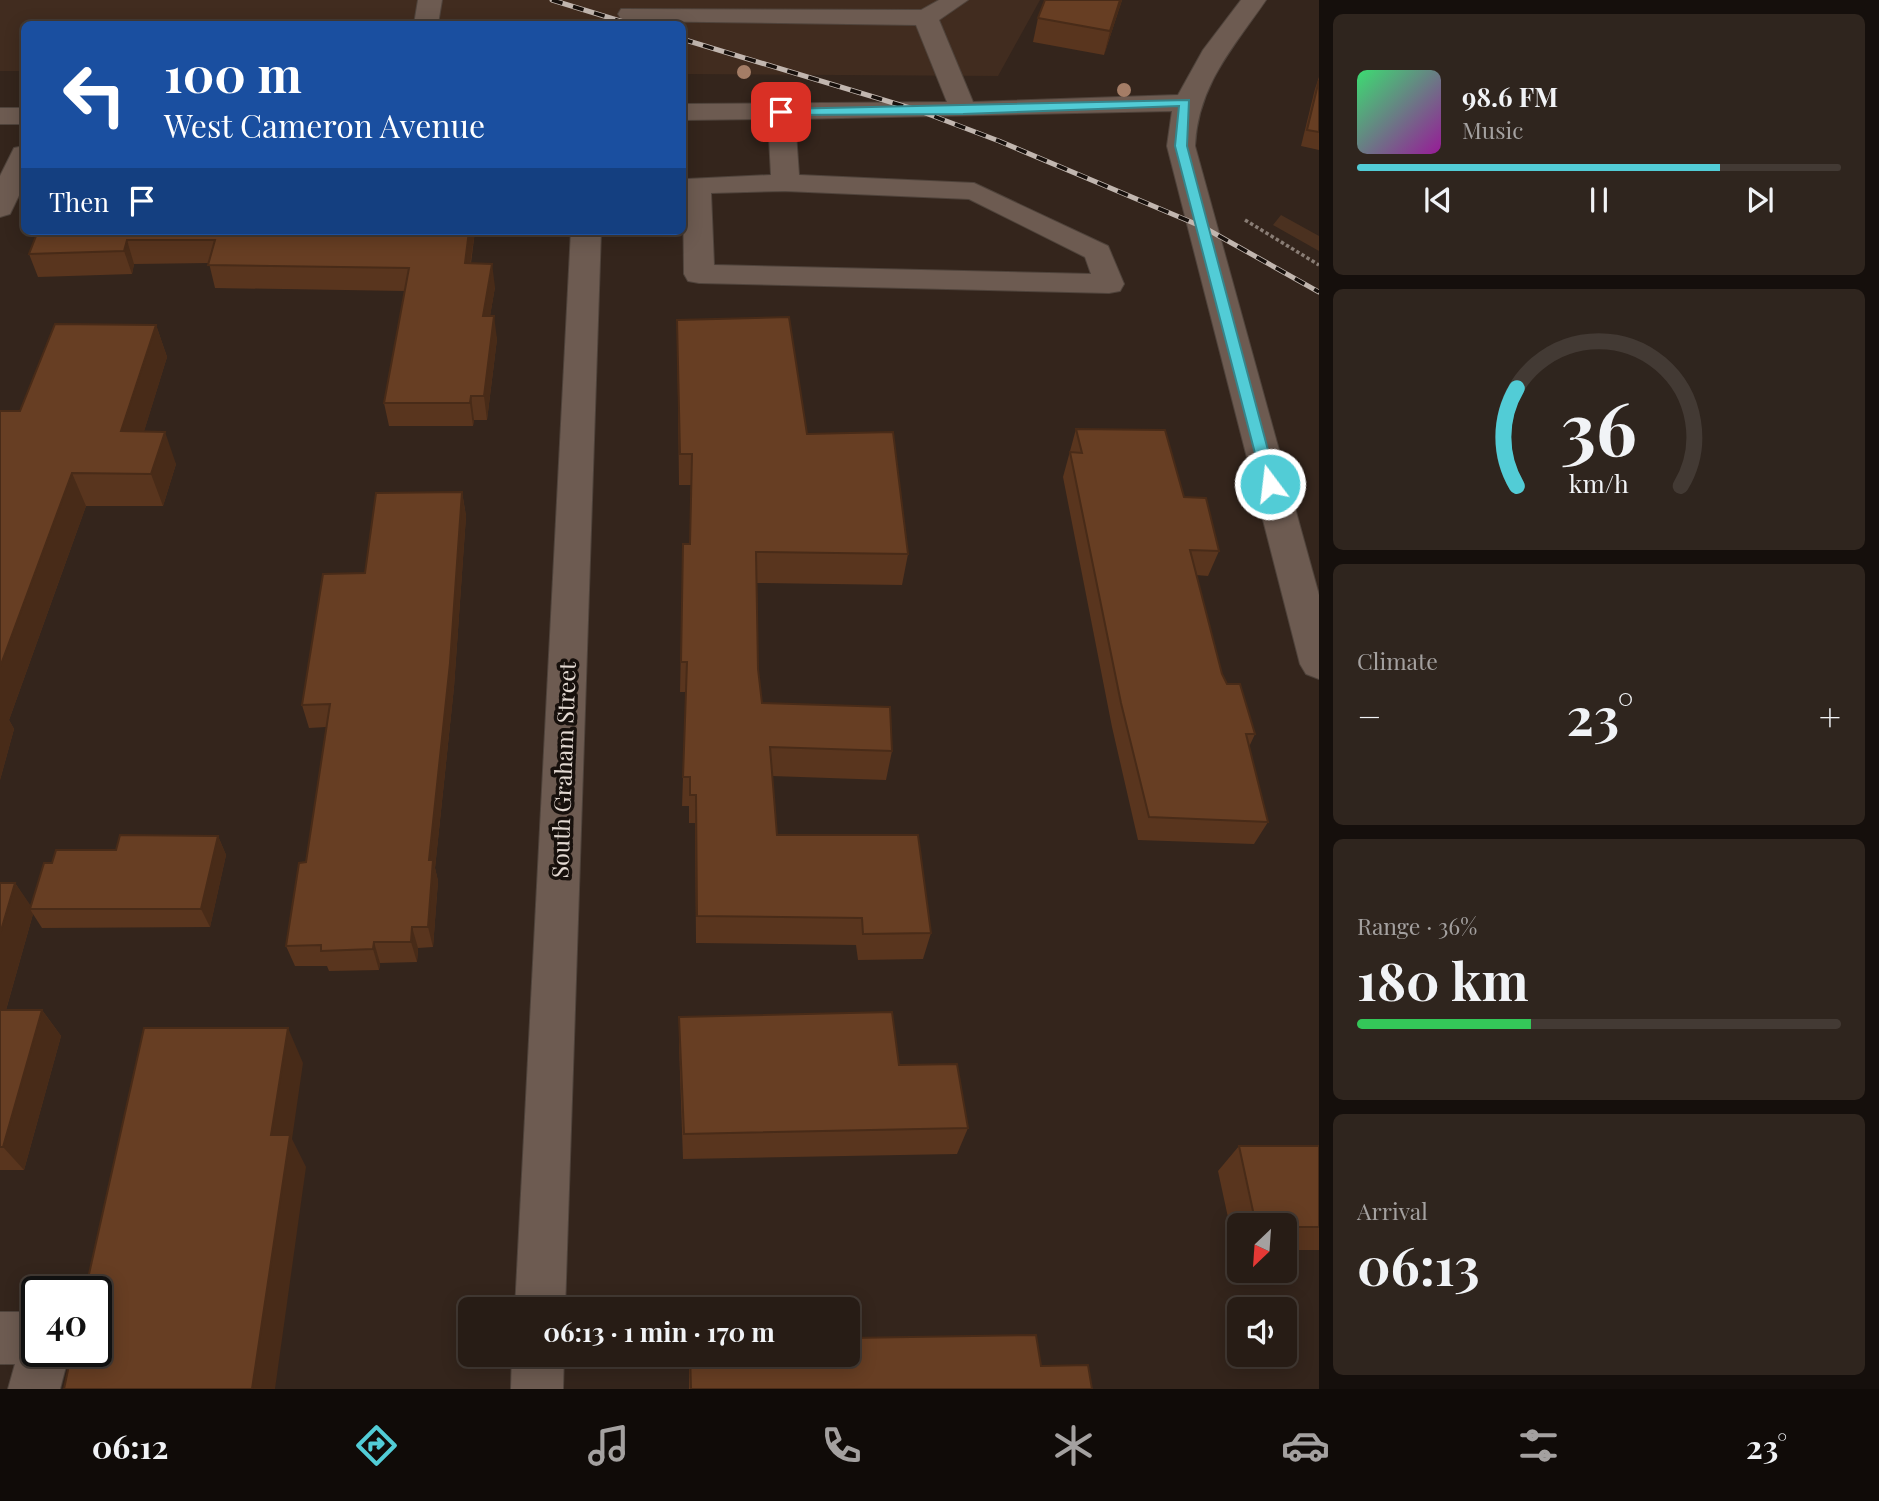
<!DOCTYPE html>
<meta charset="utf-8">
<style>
body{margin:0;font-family:"Playfair Display",serif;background:#2f251e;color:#f1f3f6;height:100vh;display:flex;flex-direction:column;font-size:26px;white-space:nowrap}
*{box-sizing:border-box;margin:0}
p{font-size:23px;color:#a4a1a0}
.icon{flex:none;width:38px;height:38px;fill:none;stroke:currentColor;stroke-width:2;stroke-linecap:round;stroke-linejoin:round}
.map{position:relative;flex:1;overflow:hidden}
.drawer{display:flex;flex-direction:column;gap:14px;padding:14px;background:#150f0c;width:560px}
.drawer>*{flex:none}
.guide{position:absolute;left:21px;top:21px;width:665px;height:214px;border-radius:10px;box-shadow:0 4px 18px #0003,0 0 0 2px #433a34;background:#1a4fa0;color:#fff;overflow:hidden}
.needle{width:46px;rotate:205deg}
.fabs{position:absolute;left:1227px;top:1213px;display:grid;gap:14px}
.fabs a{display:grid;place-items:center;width:70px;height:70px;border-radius:10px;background:#271c15;box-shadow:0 4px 18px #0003,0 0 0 2px #433a34;font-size:35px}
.speed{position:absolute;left:21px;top:1276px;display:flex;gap:14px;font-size:35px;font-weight:700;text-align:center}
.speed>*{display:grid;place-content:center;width:91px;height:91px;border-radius:50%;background:#271c15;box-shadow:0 4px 18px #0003,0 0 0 2px #433a34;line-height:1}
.speed .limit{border:4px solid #111;border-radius:10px;background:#fff;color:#111}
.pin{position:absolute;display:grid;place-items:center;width:60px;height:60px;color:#fff;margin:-30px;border-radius:14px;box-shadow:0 4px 10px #0006}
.me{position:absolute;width:77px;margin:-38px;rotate:345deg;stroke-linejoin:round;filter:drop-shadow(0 0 5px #0008)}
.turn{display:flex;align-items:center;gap:24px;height:147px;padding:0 28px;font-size:32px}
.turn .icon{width:91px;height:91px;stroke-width:2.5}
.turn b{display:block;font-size:49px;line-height:60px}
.then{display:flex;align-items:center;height:66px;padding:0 28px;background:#0003;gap:14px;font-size:26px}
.big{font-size:52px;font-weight:700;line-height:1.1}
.drawer .tile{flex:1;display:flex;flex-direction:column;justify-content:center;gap:10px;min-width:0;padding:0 24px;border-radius:10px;background:#2f251e}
.drawer .dial{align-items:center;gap:0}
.dial svg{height:182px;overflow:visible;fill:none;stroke:#433a34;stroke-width:7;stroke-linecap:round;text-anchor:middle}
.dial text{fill:#f1f3f6;stroke:none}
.song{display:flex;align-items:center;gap:21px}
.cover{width:84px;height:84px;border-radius:10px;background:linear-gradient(135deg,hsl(140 70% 55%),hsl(300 70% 35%))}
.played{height:7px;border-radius:4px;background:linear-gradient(90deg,#52ccd6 75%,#433a34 75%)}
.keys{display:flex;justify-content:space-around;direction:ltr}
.heat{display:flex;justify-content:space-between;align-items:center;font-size:38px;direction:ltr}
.charge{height:10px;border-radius:5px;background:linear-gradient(90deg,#34c759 36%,#433a34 0)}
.trip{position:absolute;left:458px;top:1297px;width:402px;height:70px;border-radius:10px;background:#271c15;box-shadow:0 4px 18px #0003,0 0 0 2px #433a34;font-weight:700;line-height:70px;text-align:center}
.dock{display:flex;height:112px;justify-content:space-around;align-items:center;background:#100b08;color:#a4a1a0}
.dock .icon{width:49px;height:49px}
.dock .on{color:#52ccd6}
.dock b{font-size:32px;color:#f1f3f6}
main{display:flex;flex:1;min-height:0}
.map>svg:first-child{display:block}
.built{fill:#412c1f}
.green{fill:#4b3120}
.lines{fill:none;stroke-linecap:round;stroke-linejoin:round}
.minor-casing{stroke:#4f433b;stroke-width:2}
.path{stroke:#897d75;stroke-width:3.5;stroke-dasharray:3.5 2.5;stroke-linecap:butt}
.minor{fill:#6d5b51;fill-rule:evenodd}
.rail-casing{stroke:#c1b6af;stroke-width:5}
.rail{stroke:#17100c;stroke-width:3.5;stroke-dasharray:11;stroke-linecap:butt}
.tree{fill:#a47d66}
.wall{fill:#59351e}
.shaded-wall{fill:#482b18}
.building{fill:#673e23;stroke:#482b18;stroke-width:2}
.route{fill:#52ccd6;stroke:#35858b;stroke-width:2}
.labels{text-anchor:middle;stroke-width:7;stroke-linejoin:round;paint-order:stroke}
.street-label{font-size:23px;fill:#e4dad3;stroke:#17100c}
</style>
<main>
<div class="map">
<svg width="1319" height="1389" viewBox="0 0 1319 1389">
<rect width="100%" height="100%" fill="#34251c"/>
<!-- built -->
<polygon class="built" points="0,0 1040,0 998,76 683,74 682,24 24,24 24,71 0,71"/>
<!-- green -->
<polygon class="green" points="1281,215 1319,236 1319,251 1273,225"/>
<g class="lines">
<defs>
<g id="minor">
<polygon points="418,0 442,0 438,24 414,24"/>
<path d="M939 0H968L939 20 973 102 1178 95 1203 50 1241 0H1266C1233 48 1198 85 1195 146L1319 595V679L1306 674 1300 664 1167 146 1172 111 795 119 799 175 974 183 1108 246 1124 284 1120 291 1109 293 699 283 688 281 684 274 683 185 687 179 771 175 768 119 682 120V104L947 102 916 25 630 21 621 19 618 14 621 9 921 10ZM785 191 969 199 1085 257 1091 274 714 265 711 193Z"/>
<rect x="0" y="108" width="24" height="16"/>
<polygon points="24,146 24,185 10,214 0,217 0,176 14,148"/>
<polygon points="571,231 601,231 565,1309 515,1309"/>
<polygon points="0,1312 37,1312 37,1351 70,1351 60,1389 8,1389 15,1364 0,1364"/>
<polygon points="512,1354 564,1354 563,1389 511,1389"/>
</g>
</defs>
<!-- minor casing -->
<use href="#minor" class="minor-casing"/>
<!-- path -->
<polyline class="path" points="1245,220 1319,265"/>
<!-- minor -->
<use href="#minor" class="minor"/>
<defs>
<g id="rail">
<polyline points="552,0 630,24"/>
<polyline points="682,39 920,111 999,141 1203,227 1319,292"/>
</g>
</defs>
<!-- rail casing -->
<use href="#rail" class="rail-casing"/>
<!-- rail -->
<use href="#rail" class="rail"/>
</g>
<!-- trees -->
<g class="tree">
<circle cx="744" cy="72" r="7"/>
<circle cx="1124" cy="90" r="7"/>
</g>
<!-- wall -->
<g class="wall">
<polygon points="1045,0 1122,0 1104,55 1033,42 1038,18"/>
<polygon points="1319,77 1319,150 1301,146 1315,89"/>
<polygon points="38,231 475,231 471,263 495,287 490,316 497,339 487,420 474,420 473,426 389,426 384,403 405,291 215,288 209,263 134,264 132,274 38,277 29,254"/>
<polygon points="677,320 807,434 908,554 902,585 757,583 758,669 762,703 892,751 886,780 772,776 777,835 931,933 923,959 858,960 856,945 696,943 695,823 689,823 689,806 682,806 686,692 680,692 683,544 690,544 691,485 679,485"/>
<polygon points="156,325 167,357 144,431 176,464 163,506 86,506 9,720 14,729 0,780 0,411 20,411"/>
<polygon points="1076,429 1184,497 1219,551 1208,576 1196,575 1222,674 1255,734 1249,747 1268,822 1254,844 1138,840 1112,727 1063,477"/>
<polygon points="462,492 466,516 454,687 435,868 438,881 433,947 418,948 417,962 380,963 379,970 329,971 327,966 295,966 286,946 306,862 326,727 309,728 302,705"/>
<polygon points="218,836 226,855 210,927 42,928 33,914 6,1010 42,1010 61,1036 24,1170 0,1170 0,883 15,883 31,907 52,863 116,850"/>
<polygon points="679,1017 899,1065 968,1128 957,1154 683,1159 679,1045"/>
<polygon points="1239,1146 1319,1146 1319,1250 1284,1250 1284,1225 1239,1225 1239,1250 1235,1250 1218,1171"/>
<polygon points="689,1354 849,1354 1092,1389 689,1389"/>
</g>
<!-- shaded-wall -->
<g class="shaded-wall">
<polygon points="1120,0 1122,0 1104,55 1110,31"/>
<polygon points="469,231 475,231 467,286 465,263"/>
<polygon points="127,240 134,264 132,274 124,251"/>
<polygon points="492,264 495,287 486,339 483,316"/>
<polygon points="494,316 497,339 487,420 484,396"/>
<polygon points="156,325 167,357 134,464 121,431"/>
<polygon points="471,396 474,420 473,426 470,403"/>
<polygon points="165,432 176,464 163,506 151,474"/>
<polygon points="72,473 86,506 9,720 14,729 0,780 0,667"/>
<polygon points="462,492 466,516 454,687 435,868 438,881 433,947 428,927 429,860"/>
<polygon points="218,836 226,855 210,927 201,909"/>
<polygon points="15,883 33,909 30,909 33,914 0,1031 0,934"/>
<polygon points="412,927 418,948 417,962 411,942"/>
<polygon points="374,942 380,963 379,970 373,949"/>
<polygon points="42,1010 61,1036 24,1170 3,1147"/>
<polygon points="288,1028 303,1063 292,1139 306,1167 275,1389 252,1389 271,1135"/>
</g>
<!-- building -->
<g class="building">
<polygon points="1045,0 1120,0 1110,31 1038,18"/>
<polygon points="1319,80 1319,132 1307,130"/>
<polygon points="38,231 469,231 465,263 492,264 483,316 494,316 484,396 471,396 470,403 384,403 409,268 208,265 215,240 127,240 124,251 29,254"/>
<polygon points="789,317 807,434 893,432 908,554 756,552 758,669 762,703 890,707 892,751 770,747 777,835 918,835 931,933 863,934 862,918 697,916 696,795 690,795 690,777 683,777 687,662 681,662 683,544 690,544 692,454 680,454 677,320"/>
<polygon points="55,324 156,325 121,431 165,432 151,474 72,473 0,667 0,411 20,411"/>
<polygon points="1076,429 1165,430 1184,497 1206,498 1219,551 1190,550 1222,674 1227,684 1240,684 1255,734 1246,734 1268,822 1149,817 1121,703 1070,452 1082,453"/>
<polygon points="462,492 450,663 429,860 433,860 428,927 412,927 411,942 374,942 373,949 321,951 321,945 286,946 299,863 306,862 330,704 302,705 323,574 365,573 376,493"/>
<polygon points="120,835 218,836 201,909 30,909 44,863 52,863 56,850 116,850"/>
<polygon points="0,883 15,883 0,934"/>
<polygon points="0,1010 42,1010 3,1147 0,1147"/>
<polygon points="892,1012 899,1065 957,1064 968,1128 684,1134 679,1017"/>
<polygon points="144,1028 288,1028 271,1135 290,1135 252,1389 64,1389 72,1351 96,1351 96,1292 85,1292"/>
<polygon points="1239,1146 1319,1146 1319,1227 1284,1227 1284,1225 1256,1225"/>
<polygon points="1036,1335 1041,1366 1088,1365 1092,1389 691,1389 690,1354 849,1354 849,1338"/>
</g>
<!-- route -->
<polygon class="route" points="1189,100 1187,146 1277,484 1270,488 1263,484 1175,146 1179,106 963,114 781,115 775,112 781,109"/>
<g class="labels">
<!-- street labels -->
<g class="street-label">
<text transform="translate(564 770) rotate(-88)" y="8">South Graham Street</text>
</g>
</g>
</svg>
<div class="fabs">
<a><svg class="needle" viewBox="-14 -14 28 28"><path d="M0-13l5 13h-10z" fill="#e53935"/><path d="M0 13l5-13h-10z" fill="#a4a1a0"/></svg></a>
<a><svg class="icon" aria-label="sound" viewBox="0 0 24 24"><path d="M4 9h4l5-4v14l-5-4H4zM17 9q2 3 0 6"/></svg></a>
</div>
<div class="speed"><div class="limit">40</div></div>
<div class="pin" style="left:781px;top:112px;background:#d93025"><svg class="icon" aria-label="arrive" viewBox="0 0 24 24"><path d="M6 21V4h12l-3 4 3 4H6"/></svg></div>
<svg class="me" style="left:1270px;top:484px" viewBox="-20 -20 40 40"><circle r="17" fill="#52ccd6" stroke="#fff" stroke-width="3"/><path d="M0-11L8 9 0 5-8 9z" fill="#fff"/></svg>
<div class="trip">06:13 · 1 min · 170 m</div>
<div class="guide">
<div class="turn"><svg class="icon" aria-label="left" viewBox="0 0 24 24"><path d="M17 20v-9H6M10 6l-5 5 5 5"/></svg><div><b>100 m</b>West Cameron Avenue</div></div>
<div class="then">Then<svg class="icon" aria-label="arrive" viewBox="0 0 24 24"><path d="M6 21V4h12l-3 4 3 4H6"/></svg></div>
</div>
</div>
<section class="drawer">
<div class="tile">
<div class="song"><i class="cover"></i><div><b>98.6 FM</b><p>Music</p></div></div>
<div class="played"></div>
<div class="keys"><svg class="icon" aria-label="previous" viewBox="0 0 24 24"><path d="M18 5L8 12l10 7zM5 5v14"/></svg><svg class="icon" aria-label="pause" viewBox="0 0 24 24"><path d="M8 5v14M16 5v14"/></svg><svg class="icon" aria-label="next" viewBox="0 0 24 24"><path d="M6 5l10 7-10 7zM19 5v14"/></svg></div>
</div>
<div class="tile dial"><svg viewBox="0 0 100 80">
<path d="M14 69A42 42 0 1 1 86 69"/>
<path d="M14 69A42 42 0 0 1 14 26" stroke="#52ccd6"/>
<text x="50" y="56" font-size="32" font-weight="700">36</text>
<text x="50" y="72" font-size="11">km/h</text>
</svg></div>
<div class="tile"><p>Climate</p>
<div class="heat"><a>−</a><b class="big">23°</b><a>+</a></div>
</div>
<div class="tile"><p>Range · 36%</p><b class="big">180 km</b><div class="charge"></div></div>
<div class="tile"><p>Arrival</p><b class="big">06:13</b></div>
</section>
</main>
<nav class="dock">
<b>06:12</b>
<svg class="icon on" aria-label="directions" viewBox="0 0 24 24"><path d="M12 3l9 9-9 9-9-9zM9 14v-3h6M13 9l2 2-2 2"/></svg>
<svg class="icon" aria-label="music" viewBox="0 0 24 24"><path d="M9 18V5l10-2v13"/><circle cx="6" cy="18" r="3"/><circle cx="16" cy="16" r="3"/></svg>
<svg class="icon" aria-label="phone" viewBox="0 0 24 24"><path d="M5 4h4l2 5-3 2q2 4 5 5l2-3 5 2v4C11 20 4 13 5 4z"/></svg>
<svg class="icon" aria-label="climate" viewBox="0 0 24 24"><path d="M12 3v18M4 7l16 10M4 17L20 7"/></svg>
<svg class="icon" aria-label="car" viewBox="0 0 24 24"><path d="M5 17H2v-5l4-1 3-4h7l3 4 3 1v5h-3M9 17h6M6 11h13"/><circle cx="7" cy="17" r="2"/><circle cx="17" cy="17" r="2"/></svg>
<svg class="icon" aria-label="filters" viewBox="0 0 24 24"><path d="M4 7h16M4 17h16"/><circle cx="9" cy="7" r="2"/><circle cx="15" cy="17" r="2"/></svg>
<b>23°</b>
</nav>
